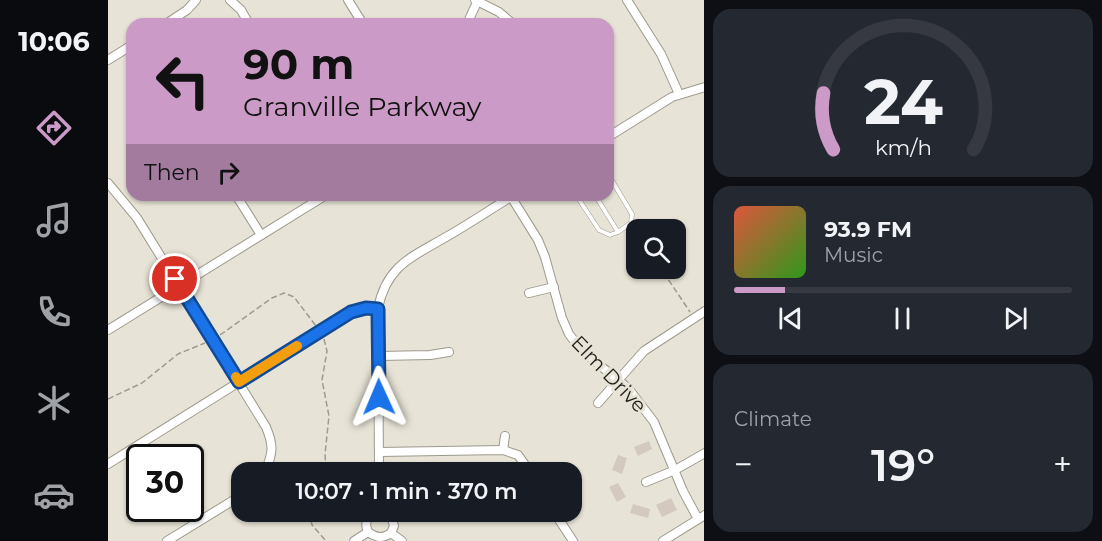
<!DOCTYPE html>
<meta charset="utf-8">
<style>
body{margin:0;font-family:Montserrat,sans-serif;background:#242831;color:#f1f3f6;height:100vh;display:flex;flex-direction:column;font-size:22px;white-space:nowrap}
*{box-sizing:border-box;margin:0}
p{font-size:20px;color:#9ea1a6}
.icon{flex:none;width:33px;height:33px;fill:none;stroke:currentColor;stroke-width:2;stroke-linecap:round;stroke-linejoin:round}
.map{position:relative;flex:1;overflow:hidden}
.side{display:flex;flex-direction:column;gap:9px;padding:9px;background:#0d0f14;width:398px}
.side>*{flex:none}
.banner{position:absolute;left:18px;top:18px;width:488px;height:183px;border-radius:18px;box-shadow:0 2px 4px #0004;background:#cb9ac7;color:#111;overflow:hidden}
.controls{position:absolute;left:518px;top:219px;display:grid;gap:12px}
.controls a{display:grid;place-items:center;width:60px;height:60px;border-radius:12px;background:#171b24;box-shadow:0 2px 4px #0004;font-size:30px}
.speed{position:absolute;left:18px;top:444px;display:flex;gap:12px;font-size:30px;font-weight:700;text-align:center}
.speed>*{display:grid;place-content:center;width:78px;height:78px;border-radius:50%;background:#171b24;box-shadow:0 2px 4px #0004;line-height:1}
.speed .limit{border:3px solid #111;border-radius:9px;background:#fff;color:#111}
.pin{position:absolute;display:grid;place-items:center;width:51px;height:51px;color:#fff;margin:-26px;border:3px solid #fff;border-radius:50%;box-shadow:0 2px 6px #0007}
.me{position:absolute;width:66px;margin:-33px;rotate:359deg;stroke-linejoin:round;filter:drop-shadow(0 0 4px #0008)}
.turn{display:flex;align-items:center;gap:21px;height:126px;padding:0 18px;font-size:27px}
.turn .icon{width:78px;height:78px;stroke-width:2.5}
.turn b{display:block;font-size:42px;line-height:51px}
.then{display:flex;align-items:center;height:57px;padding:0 18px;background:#0003;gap:12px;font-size:22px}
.big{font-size:45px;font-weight:600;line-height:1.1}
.side .tile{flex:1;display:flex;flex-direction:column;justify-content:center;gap:9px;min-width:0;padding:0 21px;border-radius:18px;background:#242831}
.side .dial{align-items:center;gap:0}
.dial svg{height:156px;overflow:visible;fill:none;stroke:#363941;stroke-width:7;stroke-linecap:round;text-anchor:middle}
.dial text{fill:#f1f3f6;stroke:none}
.song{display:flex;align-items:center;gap:18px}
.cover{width:72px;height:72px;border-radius:9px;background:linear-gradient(135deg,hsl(10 70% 55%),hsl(110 70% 35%))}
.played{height:6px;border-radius:3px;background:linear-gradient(90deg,#cb9ac7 15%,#363941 15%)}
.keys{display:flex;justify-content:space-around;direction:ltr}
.heat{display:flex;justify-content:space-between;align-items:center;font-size:33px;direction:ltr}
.trip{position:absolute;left:123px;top:462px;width:351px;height:60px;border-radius:18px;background:#171b24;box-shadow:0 2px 4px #0004;font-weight:600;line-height:60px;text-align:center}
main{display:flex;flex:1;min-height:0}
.dock{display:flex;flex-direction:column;width:108px;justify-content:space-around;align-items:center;background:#090b0e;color:#9ea1a6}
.dock .icon{width:42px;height:42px}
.dock .active{color:#cb9ac7}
.dock b{font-size:27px;color:#f1f3f6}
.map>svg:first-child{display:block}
.building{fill:#d3c9be}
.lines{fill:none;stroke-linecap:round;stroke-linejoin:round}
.service-casing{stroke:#9d9a8d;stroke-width:5}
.minor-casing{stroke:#9d9a8d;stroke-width:10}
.path{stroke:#9e9b91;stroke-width:1.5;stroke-dasharray:6 3;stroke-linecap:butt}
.service{stroke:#fff;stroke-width:4}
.minor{stroke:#fff;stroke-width:8}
.route-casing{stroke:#114b97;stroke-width:15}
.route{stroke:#1a73e8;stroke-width:10}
.slow{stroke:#f59e0b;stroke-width:10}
.labels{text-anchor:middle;stroke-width:6;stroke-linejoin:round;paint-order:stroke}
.street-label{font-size:20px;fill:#1f1d18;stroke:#e7e3d6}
</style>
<main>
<nav class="dock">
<b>10:06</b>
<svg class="icon active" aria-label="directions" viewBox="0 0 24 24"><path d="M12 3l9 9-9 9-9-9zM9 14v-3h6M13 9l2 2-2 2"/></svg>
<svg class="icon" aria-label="music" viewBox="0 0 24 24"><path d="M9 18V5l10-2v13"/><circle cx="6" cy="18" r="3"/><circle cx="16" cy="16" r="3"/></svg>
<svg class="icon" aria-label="phone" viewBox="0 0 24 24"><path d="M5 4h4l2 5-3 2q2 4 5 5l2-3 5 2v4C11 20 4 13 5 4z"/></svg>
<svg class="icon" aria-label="climate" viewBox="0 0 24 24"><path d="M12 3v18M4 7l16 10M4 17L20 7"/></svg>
<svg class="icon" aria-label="car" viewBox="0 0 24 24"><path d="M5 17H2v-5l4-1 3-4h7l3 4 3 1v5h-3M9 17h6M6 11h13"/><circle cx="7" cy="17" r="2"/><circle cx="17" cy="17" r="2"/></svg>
</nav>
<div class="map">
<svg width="597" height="541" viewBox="0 0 597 541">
<rect width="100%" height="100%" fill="#e7e3d6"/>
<!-- building -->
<g class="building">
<polygon points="541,441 544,449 530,456 526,447"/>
<polygon points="510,455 519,458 514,474 504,470"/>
<polygon points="510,483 518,497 509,502 501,487"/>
<polygon points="563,498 569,510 554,517 548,505"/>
<polygon points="525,504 542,509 540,518 522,513"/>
</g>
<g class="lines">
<defs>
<g id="service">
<polyline points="468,195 491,230 502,235 510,232"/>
<polyline points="487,195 510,232 523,223 524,214 500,174"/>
</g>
<g id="minor">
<polyline points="122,0 133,10 141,24"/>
<polyline points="240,0 255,24"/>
<polyline points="367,0 391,12 405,24"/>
<polyline points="519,0 553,54 571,94"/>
<polyline points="58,24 79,10 88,0"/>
<polyline points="359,24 370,0"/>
<polyline points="0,60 24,45"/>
<polyline points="500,137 564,97 597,87"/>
<path d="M0 183 29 218 158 427C166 446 165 453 157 472"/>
<polyline points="128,195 153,235"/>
<polyline points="402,195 430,240 437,257 454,318 461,334 474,351 520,388 546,422 575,491 590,519"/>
<polyline points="421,293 446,287"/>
<polyline points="270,308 271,472"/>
<polyline points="0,330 218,195"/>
<polyline points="271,356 322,355 341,352"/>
<polyline points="490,403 536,351 597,311"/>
<polyline points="395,450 397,436"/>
<polyline points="271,452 395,450 410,455 422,472"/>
<path d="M0 464 243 312 259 308H270C279 265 304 257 338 237 361 224 383 209 406 195"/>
<polyline points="538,482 567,470 597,453"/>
<polyline points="274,512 284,519 286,526 283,533"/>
<polyline points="446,512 465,541"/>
<path d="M260 532C256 523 259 515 269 512"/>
<path d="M260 532C269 538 274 539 283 533"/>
<polyline points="283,533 294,541"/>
<polyline points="59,541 134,495"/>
<polyline points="246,541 260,532"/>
<polyline points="555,541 597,515"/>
</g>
</defs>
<!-- service casing -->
<use href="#service" class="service-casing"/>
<!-- minor casing -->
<use href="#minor" class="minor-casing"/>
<!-- path -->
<g class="path">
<polyline points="547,268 560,279 582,312"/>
<polyline points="112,335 164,298 176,293 186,297 208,326"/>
<polyline points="216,339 219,351 214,380 221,416 217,454 218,472"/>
<polyline points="0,399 34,383 70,354 97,343"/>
<polyline points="201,512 204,525 218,541"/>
</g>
<!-- service -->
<use href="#service" class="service"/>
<!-- minor -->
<use href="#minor" class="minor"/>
</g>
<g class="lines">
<defs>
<polyline id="route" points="67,279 131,382 243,312 258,308 270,309 271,397"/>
</defs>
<!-- route casing -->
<use href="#route" class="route-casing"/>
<!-- route -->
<use href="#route" class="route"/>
<!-- slow -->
<polyline class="slow" points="128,377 131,382 189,346"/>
</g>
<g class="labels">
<!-- street labels -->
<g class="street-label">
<text transform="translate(501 374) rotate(46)" y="7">Elm Drive</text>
</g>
</g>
</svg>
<div class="controls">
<a><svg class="icon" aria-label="search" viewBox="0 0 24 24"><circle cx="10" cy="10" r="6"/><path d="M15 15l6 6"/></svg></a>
</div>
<div class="speed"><div class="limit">30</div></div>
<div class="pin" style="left:67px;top:279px;background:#d93025"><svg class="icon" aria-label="arrive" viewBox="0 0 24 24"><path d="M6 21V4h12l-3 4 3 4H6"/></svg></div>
<svg class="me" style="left:271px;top:397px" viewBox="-20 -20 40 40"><path d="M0-17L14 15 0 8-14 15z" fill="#1a73e8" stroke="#fff" stroke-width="4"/></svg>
<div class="trip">10:07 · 1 min · 370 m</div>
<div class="banner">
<div class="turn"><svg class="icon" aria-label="left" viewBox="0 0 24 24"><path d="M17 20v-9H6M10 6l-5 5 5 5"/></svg><div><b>90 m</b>Granville Parkway</div></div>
<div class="then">Then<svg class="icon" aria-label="right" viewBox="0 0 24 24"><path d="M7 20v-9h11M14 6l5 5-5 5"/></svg></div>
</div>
</div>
<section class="side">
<div class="tile dial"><svg viewBox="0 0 100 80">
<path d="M14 69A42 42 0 1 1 86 69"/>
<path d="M14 69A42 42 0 0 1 9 40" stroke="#cb9ac7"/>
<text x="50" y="56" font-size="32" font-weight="700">24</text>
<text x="50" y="72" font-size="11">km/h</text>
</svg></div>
<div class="tile">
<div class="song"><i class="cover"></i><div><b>93.9 FM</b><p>Music</p></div></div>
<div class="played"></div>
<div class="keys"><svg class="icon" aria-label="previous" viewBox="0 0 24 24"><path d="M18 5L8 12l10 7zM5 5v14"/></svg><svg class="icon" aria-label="pause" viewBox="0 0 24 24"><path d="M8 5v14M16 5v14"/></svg><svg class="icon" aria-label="next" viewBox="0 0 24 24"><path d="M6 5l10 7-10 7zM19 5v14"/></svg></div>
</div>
<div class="tile"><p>Climate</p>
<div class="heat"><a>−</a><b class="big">19°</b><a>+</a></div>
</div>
</section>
</main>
